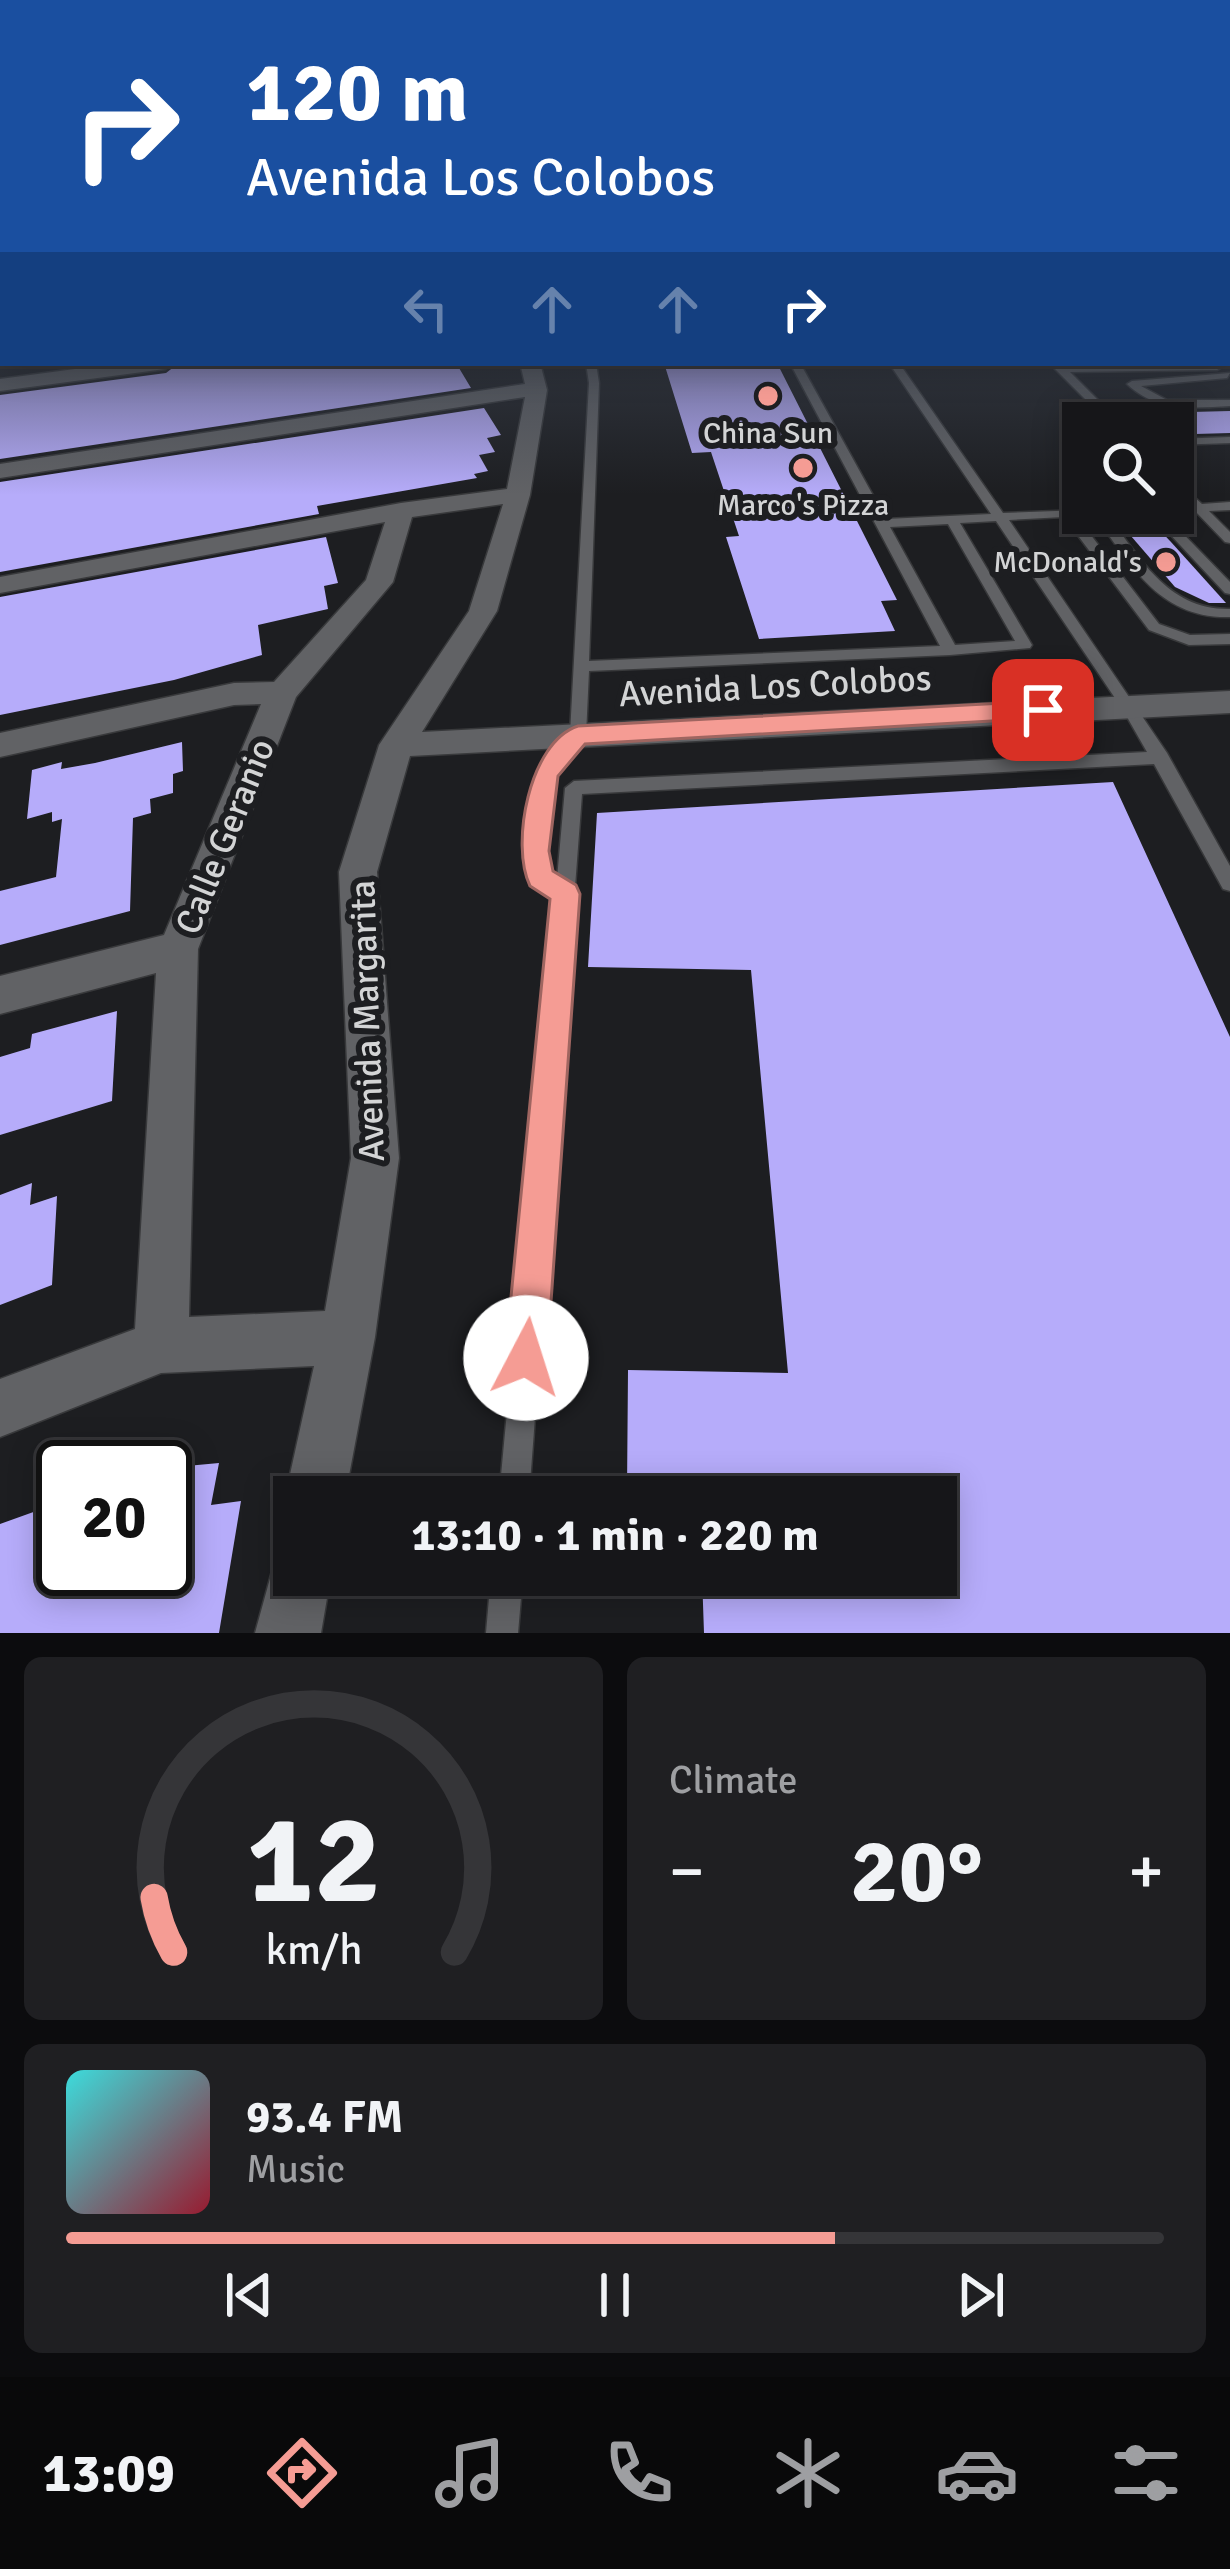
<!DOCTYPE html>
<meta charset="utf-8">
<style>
body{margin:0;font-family:Signika,sans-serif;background:#1f1f22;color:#f1f3f6;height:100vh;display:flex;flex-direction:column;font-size:45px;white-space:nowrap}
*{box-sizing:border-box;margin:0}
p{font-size:39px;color:#9e9fa2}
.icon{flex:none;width:66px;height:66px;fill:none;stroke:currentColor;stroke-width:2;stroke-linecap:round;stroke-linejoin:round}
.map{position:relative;height:1633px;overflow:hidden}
.sheet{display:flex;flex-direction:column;gap:24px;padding:24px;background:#0c0c0e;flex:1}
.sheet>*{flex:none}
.hud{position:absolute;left:0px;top:0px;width:1230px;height:366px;box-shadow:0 6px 30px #0003,0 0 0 3px #353538;background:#1a4fa0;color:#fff;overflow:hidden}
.fabs{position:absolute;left:1062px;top:402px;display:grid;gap:24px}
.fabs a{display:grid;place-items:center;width:132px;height:132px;border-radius:0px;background:#161619;box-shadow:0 6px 30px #0003,0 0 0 3px #353538;font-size:60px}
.speed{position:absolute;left:36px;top:1440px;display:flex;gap:24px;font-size:60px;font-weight:700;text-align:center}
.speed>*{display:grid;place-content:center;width:156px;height:156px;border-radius:50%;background:#161619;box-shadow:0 6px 30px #0003,0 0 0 3px #353538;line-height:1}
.speed .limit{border:6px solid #111;border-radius:18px;background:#fff;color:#111}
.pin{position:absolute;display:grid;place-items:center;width:102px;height:102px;color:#fff;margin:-51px;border-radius:24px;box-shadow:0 6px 18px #0006}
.me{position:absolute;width:132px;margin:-66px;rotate:5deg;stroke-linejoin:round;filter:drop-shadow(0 0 9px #0008)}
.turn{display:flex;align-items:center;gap:42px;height:252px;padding:0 48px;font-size:54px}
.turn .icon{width:156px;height:156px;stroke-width:2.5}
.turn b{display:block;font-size:84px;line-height:102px}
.lanes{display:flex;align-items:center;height:114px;padding:0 48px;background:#0003;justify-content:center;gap:60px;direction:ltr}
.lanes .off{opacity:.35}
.big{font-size:90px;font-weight:700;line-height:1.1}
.sheet .tile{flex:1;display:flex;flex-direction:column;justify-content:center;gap:18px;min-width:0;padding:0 42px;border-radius:18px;background:#1f1f22}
.sheet .dial{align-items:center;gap:0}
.dial svg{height:312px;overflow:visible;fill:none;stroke:#353538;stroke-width:7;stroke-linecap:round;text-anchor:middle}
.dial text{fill:#f1f3f6;stroke:none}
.song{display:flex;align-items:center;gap:36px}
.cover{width:144px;height:144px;border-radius:18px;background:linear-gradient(135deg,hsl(180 70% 55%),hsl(350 70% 35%))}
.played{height:12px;border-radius:6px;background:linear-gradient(90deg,#f59c94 70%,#353538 70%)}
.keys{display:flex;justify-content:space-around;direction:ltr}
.heat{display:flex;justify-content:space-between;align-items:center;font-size:66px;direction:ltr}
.sheet .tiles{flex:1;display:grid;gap:24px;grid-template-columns:1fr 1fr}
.tile:last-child{grid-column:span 2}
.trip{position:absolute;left:273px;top:1476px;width:684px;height:120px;border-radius:0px;background:#161619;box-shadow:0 6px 30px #0003,0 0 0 3px #353538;font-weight:700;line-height:120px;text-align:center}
.dock{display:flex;height:192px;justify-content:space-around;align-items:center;background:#09090a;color:#9e9fa2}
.dock .icon{width:84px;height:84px}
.dock .active{color:#f59c94}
.dock b{font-size:54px;color:#f1f3f6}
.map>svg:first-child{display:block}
.building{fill:#b6acfa}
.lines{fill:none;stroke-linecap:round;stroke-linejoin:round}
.lane-casing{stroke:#38393b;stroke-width:3}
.street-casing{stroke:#38393b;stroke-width:3}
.primary-casing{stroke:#38393b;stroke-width:3}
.lane{fill:#616265;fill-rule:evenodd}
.street{fill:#616265;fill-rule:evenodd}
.primary{fill:#6089a8;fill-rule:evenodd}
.route{fill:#f59c94;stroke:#9f6560;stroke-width:3}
.poi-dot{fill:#f59c94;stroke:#1d1e21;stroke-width:4.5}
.labels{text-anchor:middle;stroke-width:12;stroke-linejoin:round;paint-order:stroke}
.far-poi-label{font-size:30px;fill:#d3d4d5;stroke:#1d1e21}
.street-label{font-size:36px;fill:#d3d4d5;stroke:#1d1e21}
</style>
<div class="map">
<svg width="1230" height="1633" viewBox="0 0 1230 1633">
<rect width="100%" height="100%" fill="#1d1e21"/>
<!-- building -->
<g class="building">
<polygon points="179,363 190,363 190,369 244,363 456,363 471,388 0,459 0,395 166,373"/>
<polygon points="664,363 777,363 897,600 881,601 895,631 759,639 726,537 739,536 711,452 692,453"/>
<polygon points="484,408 501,435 487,438 495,452 479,455 488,471 474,474 477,478 317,506 319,514 0,572 0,482"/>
<polygon points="1230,411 1230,433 1195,434 1181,422 1191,412"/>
<polygon points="1150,520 1171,542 1226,603 1209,603 1175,587 1118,521"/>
<polygon points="326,537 338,583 324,586 328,609 258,625 262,655 174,680 0,715 0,597"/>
<polygon points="182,742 183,771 173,774 173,793 150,799 151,813 133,818 130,911 0,945 0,891 56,877 62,819 52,822 52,812 27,819 32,770 62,762 61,769 95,763"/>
<polygon points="1113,782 1230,1037 1230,1633 704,1633 702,1575 936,1575 936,1497 699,1497 699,1492 627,1490 628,1370 788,1373 751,970 588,967 597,813"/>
<polygon points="117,1011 112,1101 0,1135 0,1057 30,1048 32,1034"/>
<polygon points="32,1183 30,1205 57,1196 52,1285 0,1305 0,1195"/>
<polygon points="219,1463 211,1505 241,1501 219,1633 0,1633 0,1524 39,1510 34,1555 47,1550 44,1574 56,1569 165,1569 165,1468"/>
</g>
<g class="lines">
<defs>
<g id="lane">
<path d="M586 363H596L599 383 589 661 940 646 790 363H800L886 519 991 514 889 363H899L1003 513 1082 510V516L1077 517 1159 624 1190 635 1230 634V644L1189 645 1149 630 1064 517 1009 520 1167 753 1230 866V891L1223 889 1154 764 582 794 529 1497H499L555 897 533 884 526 851 537 773 570 734 589 383ZM996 521 1123 710 1147 752 574 781 565 788 557 879 549 874 544 851 554 775 586 735 589 671 950 655 1030 648 1032 645 960 523ZM948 524 1015 641 955 645 890 527Z"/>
<polygon points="1058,363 1064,366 1217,364 1222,367 1217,370 1070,372 1112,414 1182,411 1187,414 1182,417 1118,420 1120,423 1109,423 1054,368 1054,364"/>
<path d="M1230 373 1227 378 1141 386 1167 400H1230V406C1192 408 1156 412 1127 384L1132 381Z"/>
<polygon points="1230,437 1230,443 1173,445 1173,439"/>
<polygon points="1173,478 1202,504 1230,502 1230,510 1209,511 1230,532 1230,543 1225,542 1196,512 1173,513 1173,505 1189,505 1173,489"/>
<path d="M1093 513H1106C1140 557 1167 610 1230 609V617C1159 619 1130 564 1093 513Z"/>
<polygon points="1150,513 1163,513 1230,582 1230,594 1225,593"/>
<polygon points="491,1575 523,1575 518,1633 486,1633"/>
</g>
<g id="street">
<polygon points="0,266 3,266 0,273"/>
<rect x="0" y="315" width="3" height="10"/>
<polygon points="1227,329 1230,330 1230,344 1227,343"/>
<polygon points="120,363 175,363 165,369 0,391 0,379"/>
<path d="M520 363H540L547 390 530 495 497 611 422 732 1230 691V713L410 756 377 872 399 1158 375 1337 345 1497H294V1518L285 1497 314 1366 161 1373 0 1437V1379L135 1329 156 973 0 1014V976L164 935 261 704 234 705 0 757V733L234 683 274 682 366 580 385 522 0 593V577L401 503 507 489 525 397 0 478V464L525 384ZM503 504 469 611 379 745 339 872 351 1158 325 1311 189 1317 198 949 296 697 393 582 412 517Z"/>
<polygon points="294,1546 294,1575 331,1575 321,1633 255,1633 277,1553"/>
</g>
<g id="primary">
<polygon points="1227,266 1230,266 1230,273 1227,272"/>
<rect x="1227" y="297" width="3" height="12"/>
</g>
</defs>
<!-- lane casing -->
<use href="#lane" class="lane-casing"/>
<!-- street casing -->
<use href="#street" class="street-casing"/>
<!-- primary casing -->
<use href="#primary" class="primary-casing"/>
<!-- lane -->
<use href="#lane" class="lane"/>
<!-- street -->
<use href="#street" class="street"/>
<!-- primary -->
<use href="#primary" class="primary"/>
</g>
<!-- sky -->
<linearGradient id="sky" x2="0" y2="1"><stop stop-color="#101012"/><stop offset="0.54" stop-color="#3a414e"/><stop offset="1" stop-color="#3a414e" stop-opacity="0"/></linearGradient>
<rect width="1230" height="495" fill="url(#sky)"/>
<!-- route -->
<path class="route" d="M1043 701 1056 710 1043 718 585 744 558 776 549 851 553 871 576 885 580 894 547 1358 540 1373 526 1379 511 1373 505 1358 550 899 530 886C510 845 529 742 578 726Z"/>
<!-- markers -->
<g class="poi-dot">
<circle cx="768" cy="396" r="12"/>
<circle cx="803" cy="468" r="12"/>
<circle cx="1166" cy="562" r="12"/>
</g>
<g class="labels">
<!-- far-poi labels -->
<g class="far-poi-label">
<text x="768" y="443">China Sun</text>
<text x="803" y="515">Marco's Pizza</text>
<text x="1142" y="572" text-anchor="end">McDonald's</text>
</g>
<!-- street labels -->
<g class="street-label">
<text transform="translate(775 685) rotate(-3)" y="13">Avenida Los Colobos</text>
<text transform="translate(224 836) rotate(-68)" y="13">Calle Geranio</text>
<text transform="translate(366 1021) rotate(-92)" y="13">Avenida Margarita</text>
</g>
</g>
</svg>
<div class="fabs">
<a><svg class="icon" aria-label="search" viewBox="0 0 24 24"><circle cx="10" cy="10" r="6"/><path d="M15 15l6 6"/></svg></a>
</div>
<div class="speed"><div class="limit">20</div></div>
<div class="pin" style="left:1043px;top:710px;background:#d93025"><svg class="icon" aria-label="arrive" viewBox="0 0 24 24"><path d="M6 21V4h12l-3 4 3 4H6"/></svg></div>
<svg class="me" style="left:526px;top:1358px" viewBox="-20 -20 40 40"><circle r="19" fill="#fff"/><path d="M0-13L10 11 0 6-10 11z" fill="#f59c94"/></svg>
<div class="trip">13:10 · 1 min · 220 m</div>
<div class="hud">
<div class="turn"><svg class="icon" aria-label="right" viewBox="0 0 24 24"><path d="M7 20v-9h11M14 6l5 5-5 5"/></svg><div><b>120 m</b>Avenida Los Colobos</div></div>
<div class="lanes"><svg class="icon off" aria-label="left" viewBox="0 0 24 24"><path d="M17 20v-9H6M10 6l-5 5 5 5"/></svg><svg class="icon off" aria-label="ahead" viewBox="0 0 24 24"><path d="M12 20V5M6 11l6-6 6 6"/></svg><svg class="icon off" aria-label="ahead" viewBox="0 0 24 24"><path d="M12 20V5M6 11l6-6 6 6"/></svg><svg class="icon" aria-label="right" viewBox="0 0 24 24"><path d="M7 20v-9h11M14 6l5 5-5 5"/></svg></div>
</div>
</div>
<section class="sheet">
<div class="tiles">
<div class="tile dial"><svg viewBox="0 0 100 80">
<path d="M14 69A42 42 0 1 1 86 69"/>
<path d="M14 69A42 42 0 0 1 9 55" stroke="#f59c94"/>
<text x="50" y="56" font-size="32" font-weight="700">12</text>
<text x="50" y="72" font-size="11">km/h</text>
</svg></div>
<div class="tile"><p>Climate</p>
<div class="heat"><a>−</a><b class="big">20°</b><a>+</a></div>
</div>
<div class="tile">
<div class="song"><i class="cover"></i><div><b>93.4 FM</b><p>Music</p></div></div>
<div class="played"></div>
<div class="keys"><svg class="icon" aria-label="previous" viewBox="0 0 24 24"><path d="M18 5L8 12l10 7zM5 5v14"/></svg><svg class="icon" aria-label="pause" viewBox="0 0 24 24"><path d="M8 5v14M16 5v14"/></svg><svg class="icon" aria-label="next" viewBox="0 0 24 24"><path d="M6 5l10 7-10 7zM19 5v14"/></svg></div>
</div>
</div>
</section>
<nav class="dock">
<b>13:09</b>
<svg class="icon active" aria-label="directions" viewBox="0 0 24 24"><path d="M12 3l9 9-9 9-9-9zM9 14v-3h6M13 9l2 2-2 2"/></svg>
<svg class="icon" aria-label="music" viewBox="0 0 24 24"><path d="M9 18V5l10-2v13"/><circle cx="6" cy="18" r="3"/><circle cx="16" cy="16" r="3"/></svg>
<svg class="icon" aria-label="phone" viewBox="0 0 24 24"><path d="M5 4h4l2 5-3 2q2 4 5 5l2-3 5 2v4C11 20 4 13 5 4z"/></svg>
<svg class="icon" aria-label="climate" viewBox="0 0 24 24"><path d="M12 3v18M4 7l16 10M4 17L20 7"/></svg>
<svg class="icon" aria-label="car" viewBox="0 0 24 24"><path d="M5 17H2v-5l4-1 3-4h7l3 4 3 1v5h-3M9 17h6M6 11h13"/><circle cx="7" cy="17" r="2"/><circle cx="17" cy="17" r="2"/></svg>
<svg class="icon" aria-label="filters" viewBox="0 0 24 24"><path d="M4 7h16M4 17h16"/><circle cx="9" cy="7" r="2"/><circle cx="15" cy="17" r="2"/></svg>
</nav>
